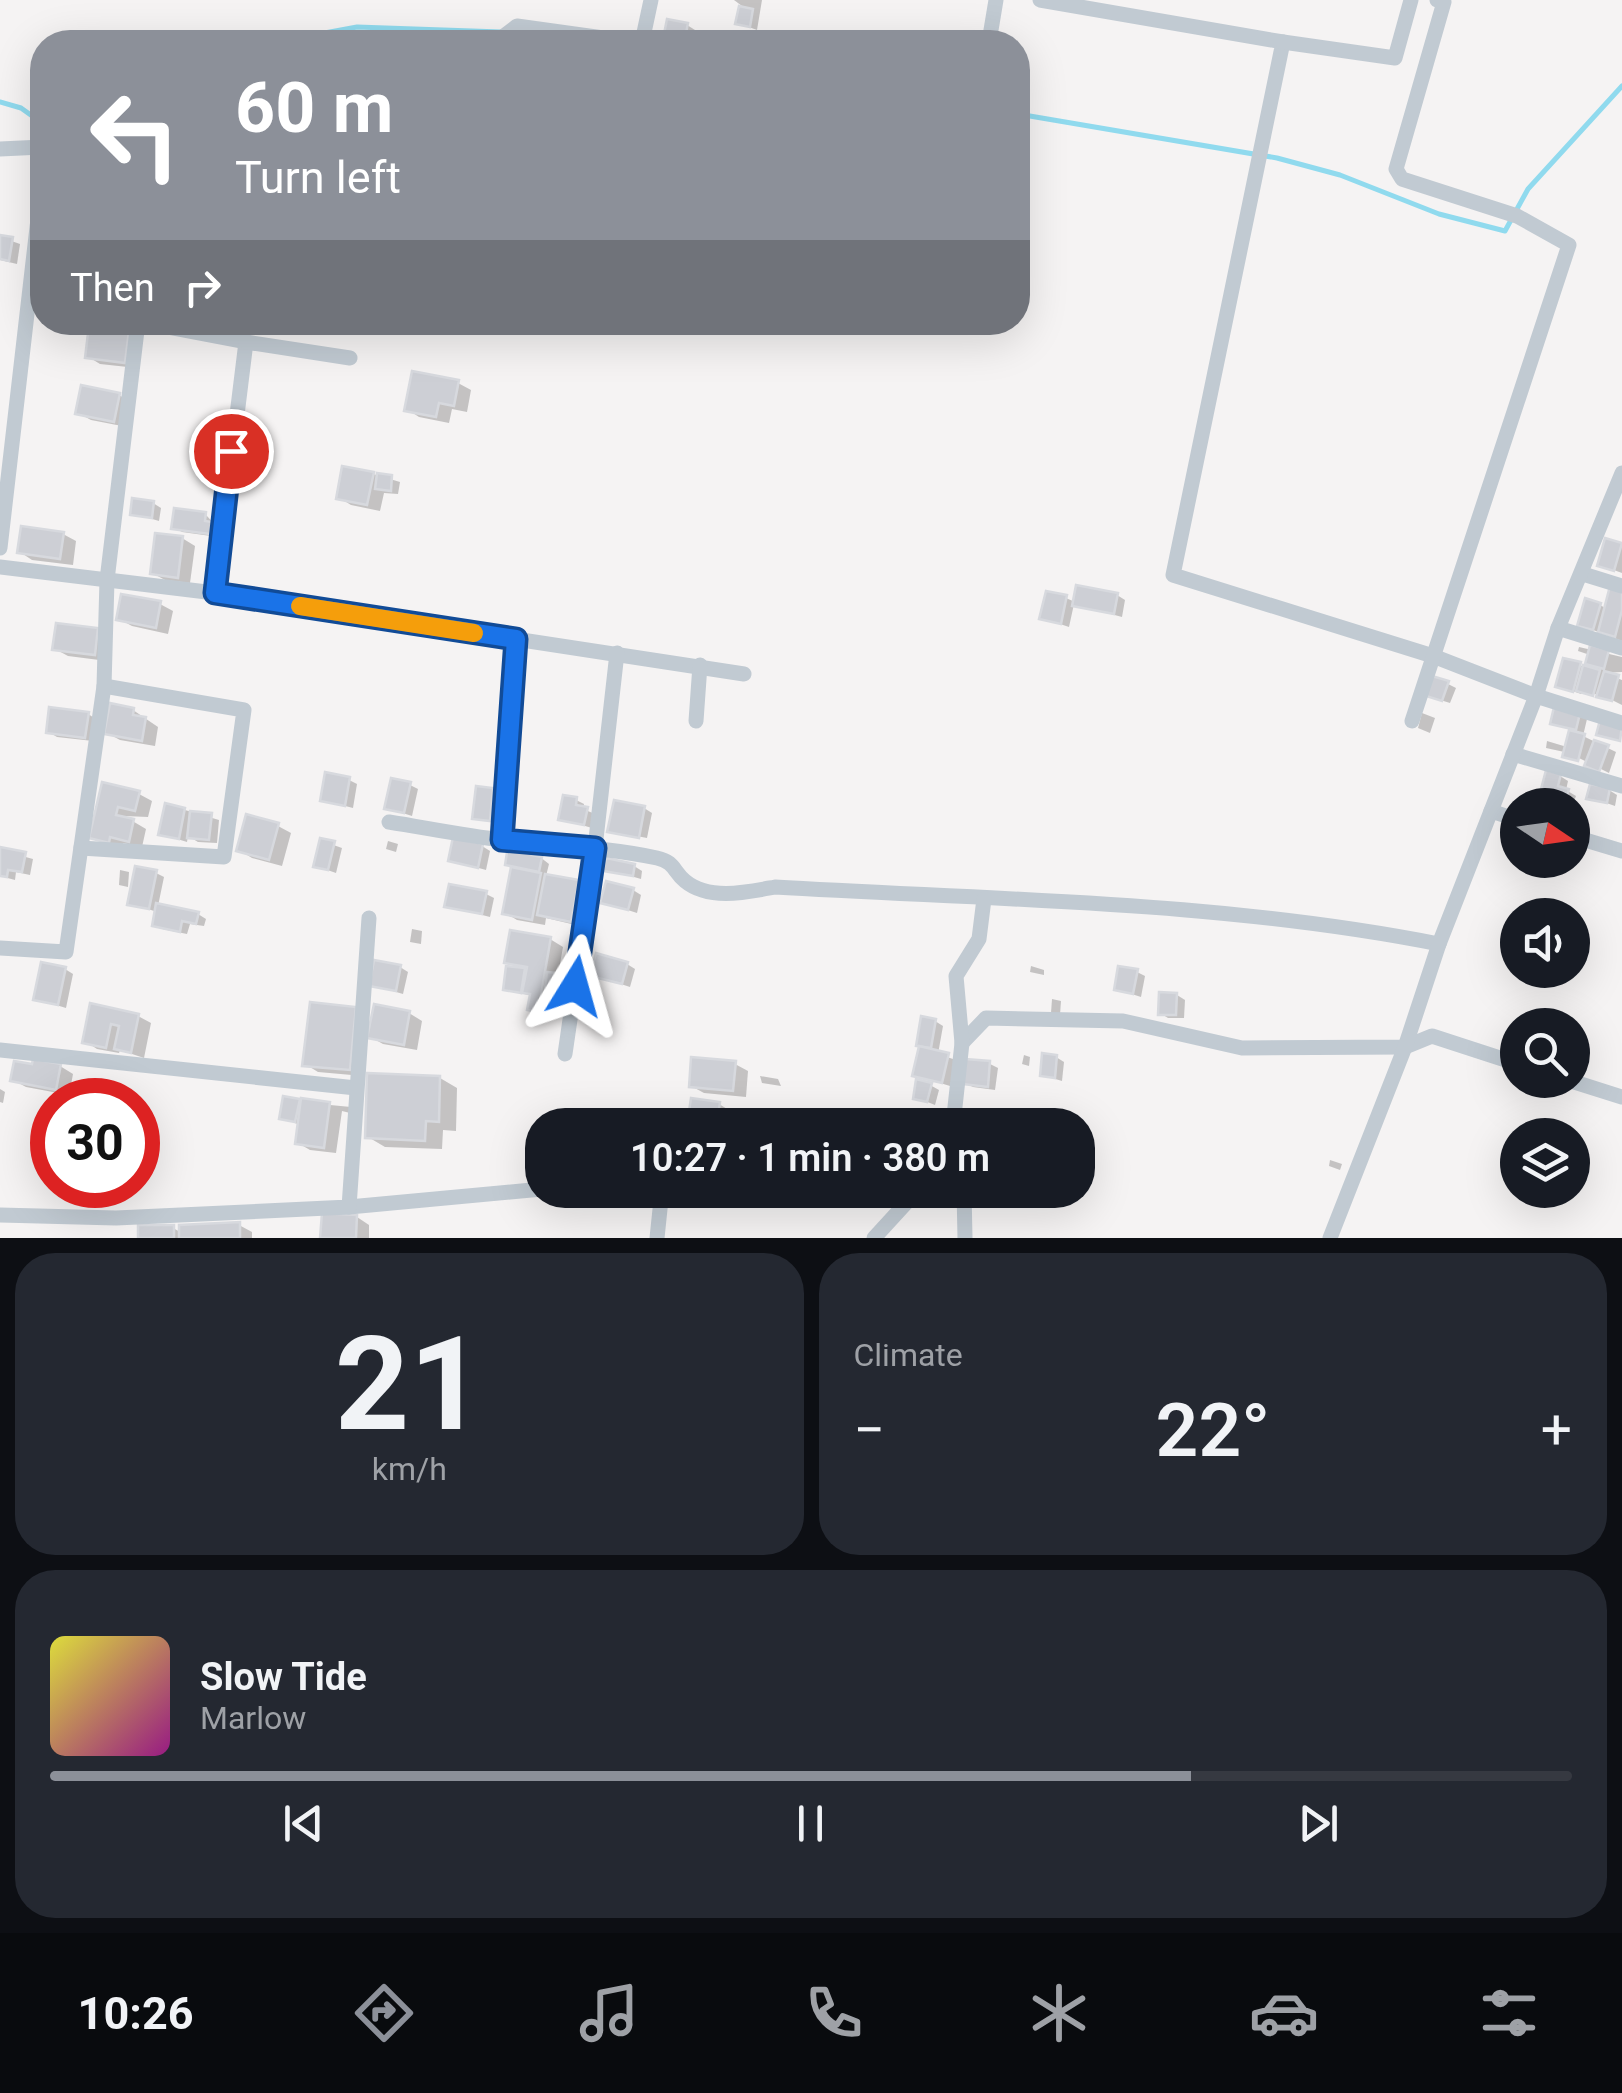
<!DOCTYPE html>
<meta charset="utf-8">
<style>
body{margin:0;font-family:Roboto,sans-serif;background:#242831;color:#f1f3f6;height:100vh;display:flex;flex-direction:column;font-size:38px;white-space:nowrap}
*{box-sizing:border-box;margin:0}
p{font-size:32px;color:#9ea1a6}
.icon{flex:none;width:55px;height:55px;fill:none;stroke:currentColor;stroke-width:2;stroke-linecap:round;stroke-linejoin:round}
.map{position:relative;height:1238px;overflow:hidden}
.side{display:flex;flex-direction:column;gap:15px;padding:15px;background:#0d0f14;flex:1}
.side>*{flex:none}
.guide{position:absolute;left:30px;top:30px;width:1000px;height:305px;border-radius:40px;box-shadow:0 10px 40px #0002;background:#8c9099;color:#fff;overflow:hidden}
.needle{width:65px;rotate:103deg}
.tools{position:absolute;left:1500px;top:788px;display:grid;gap:20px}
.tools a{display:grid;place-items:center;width:90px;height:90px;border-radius:50%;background:#171b24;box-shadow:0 10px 40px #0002;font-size:50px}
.speed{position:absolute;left:30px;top:1078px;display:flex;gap:20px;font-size:50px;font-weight:700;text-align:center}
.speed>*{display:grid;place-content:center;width:130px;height:130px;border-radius:50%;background:#171b24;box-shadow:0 10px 40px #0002;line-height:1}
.speed .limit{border:15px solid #d22;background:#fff;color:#111}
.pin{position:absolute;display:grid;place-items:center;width:85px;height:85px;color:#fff;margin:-42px;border:5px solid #fff;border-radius:50%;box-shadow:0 2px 10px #0007}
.me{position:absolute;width:110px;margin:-55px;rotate:8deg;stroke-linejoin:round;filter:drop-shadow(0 0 8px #0008)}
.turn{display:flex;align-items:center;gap:35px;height:210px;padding:0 40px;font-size:45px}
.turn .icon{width:130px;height:130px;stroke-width:2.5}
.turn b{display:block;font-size:70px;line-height:85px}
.then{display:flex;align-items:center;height:95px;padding:0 40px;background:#0003;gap:20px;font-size:38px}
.big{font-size:75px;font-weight:600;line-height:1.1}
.side .widget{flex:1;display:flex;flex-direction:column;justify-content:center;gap:15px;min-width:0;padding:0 35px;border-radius:40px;background:#242831}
.side .dial{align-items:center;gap:0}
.dial b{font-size:130px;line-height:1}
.song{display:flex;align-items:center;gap:30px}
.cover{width:120px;height:120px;border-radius:15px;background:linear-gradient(135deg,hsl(60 70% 55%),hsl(310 70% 35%))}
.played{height:10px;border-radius:5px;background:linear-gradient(90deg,#8c9099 75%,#363941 75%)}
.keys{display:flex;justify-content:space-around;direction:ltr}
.heat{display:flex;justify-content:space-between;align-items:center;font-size:55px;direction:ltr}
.side .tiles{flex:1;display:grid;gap:15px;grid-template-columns:1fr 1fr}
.widget:last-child{grid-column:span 2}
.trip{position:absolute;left:525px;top:1108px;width:570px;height:100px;border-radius:40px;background:#171b24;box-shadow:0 10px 40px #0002;font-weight:600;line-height:100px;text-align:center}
.tabs{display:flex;height:160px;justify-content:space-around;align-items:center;background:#090b0e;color:#9ea1a6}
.tabs .icon{width:70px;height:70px}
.tabs .selected{color:#8c9099}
.tabs b{font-size:45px;color:#f1f3f6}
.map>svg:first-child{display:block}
.shadow{fill:#0003}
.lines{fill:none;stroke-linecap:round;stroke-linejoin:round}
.stream{stroke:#90daee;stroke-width:5}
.building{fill:#cdcfd5;stroke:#d7d9de;stroke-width:2.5}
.minor{stroke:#c1cad2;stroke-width:15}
.route-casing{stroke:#114b97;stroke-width:25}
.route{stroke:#1a73e8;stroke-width:18}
.slow{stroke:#f59e0b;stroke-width:18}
</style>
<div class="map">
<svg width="1622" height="1238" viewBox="0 0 1622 1238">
<rect width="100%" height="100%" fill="#f5f3f3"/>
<!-- shadow -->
<g class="shadow">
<polygon points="734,0 762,0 757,30 738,23 742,6"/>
<polygon points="687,25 695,30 693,41 667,33"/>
<polygon points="0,237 20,244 17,264 0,260"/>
<polygon points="339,322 367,322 365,330"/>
<polygon points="128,333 141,340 137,368 100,364 87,356"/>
<polygon points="458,383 471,390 467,412 452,409 449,423 419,417 407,409"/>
<polygon points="119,395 132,403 127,427 91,420 78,413"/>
<polygon points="373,474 400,482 398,494 384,493 380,511 351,505 338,497"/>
<polygon points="153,503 161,508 159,521 132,513"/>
<polygon points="206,515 219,529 218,537 182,532 174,527"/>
<polygon points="63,534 76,541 73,565 32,560 20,552"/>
<polygon points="182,538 195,546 190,583 165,580 152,573"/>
<polygon points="1607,541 1622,546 1622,573 1600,565"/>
<polygon points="1622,592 1622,641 1580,625 1600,605 1607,609"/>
<polygon points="1117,595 1125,600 1122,617 1074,604 1069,627 1042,618 1066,598 1075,602"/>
<polygon points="160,604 173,611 168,634 132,626 119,619"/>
<polygon points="97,631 110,638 107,661 68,656 55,649"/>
<polygon points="1579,647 1622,657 1622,672 1603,673 1622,680 1622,705 1606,697 1584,691 1581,694 1558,686 1580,665 1585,668 1590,655 1578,651"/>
<polygon points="1448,684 1456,688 1450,703 1437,699"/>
<polygon points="133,710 158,727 155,746 120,740 107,733"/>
<polygon points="1556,710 1587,719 1583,736 1616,752 1609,773 1569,753 1546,748 1547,741 1567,747 1572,730 1553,723"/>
<polygon points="1422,713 1435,718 1430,733 1418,728"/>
<polygon points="88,714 96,719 93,741 57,737 49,732"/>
<polygon points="1560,776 1568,781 1566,790 1576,796 1572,807 1529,803 1531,795 1549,802"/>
<polygon points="349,780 357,784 353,808 322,800"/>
<polygon points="104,785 139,794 152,801 148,817 124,816 146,829 142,847 123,843 122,848 91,837"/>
<polygon points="410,785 418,789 412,816 387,808"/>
<polygon points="1609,790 1617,795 1615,806 1589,797"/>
<polygon points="493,791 501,795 498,824 475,817"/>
<polygon points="576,800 584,804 583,809 595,814 592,828 561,819"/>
<polygon points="644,808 652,813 647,838 610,831"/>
<polygon points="185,810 219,820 217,843 198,842 188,836 187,842 161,834"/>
<polygon points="1572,812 1587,816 1586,822 1572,819"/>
<polygon points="278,826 291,833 282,866 252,858 239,850"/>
<polygon points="322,841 342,848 336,873 316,866"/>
<polygon points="388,841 398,844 396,852 386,849"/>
<polygon points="482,846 490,851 486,870 450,860"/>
<polygon points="510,849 540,857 549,864 546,876 578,882 591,890 584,927 546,918 545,925 517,920 504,912 513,868 507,864"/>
<polygon points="0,850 33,859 30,875 16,872 15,880 0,876"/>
<polygon points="634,866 642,871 641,879 606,869"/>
<polygon points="120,870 129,872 128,887 119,885"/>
<polygon points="156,873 164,877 158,906 198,914 206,919 204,926 190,924 187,934 162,929 154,925 157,912 130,903"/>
<polygon points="633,890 641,895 637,913 603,902"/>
<polygon points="486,894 494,898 490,917 447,906"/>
<polygon points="412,929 422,931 421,944 410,942"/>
<polygon points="550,939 563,947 558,975 574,981 571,1010 552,1007 550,1018 530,1009 532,996 505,989 521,970 507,962"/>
<polygon points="627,964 635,969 630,987 593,975"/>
<polygon points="1031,966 1044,970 1044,975 1030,972"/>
<polygon points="400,967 408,972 403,994 372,985"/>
<polygon points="65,969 73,974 66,1008 36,999"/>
<polygon points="1137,972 1145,976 1141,997 1116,989"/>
<polygon points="1177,995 1185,1000 1184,1018 1168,1018 1160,1013"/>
<polygon points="1052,999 1061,1001 1060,1015 1051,1013"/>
<polygon points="312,1005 367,1033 409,1013 422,1021 417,1050 383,1044 367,1035 363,1076 318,1072 305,1064"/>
<polygon points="92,1006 138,1016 151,1023 144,1058 120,1050 119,1053 97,1049 85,1041"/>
<polygon points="935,1021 943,1026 938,1054 956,1060 950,1086 914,1075 922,1046"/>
<polygon points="1024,1055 1030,1057 1029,1066 1022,1064"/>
<polygon points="1056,1057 1064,1062 1062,1081 1042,1075"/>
<polygon points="735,1064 748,1071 746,1097 704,1093 691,1086"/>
<polygon points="990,1064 998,1068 995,1090 973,1087 965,1083"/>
<polygon points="60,1066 73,1074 69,1095 26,1087 13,1080"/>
<polygon points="760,1076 778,1079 781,1086 762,1083"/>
<polygon points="440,1078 457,1088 456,1131 443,1130 442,1149 385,1147 368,1137"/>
<polygon points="930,1085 939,1090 935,1105 915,1097"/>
<polygon points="0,1089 5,1092 3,1103 0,1102"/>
<polygon points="299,1102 351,1107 350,1113 342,1111 336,1153 310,1150 298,1143 300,1125 282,1118"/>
<polygon points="719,1104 732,1112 730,1125 690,1125"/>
<polygon points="1330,1160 1342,1164 1340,1170 1329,1166"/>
<polygon points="324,1215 357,1217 369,1225 369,1238 322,1238"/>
<polygon points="239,1225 252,1232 252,1238 140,1238 140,1227 173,1228 182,1233"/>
</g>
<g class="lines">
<!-- stream -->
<g class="stream">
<polyline points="512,33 578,42"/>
<polyline points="276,42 357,27 501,32"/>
<polyline points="0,102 21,108 42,123"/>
<polyline points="1018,114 1277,158 1340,175 1439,214 1505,231 1528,189 1622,86"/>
</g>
</g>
<!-- building -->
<g class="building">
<polygon points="739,6 753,9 750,27 735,24"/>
<polygon points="667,19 688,23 685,39 664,34"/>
<polygon points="0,235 13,237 9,261 0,259"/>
<polygon points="89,325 129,330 125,363 85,358"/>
<polygon points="412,371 459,380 454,406 439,403 436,417 404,411"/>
<polygon points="81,385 120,393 114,422 75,414"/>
<polygon points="342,466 374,472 367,505 336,499"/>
<polygon points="377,473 392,475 391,491 375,489"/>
<polygon points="132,498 154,501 152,518 130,515"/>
<polygon points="174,508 206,512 205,521 212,522 210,534 171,529"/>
<polygon points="21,526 64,532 60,559 17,553"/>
<polygon points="155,533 183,536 178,578 150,574"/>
<polygon points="1605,538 1622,543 1614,571 1597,566"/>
<polygon points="1076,585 1118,593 1114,614 1072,606"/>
<polygon points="1610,586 1622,589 1622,610 1615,637 1598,632"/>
<polygon points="1046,591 1067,595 1061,624 1039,619"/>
<polygon points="121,594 161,601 156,628 116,620"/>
<polygon points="1585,598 1601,603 1593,630 1577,626"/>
<polygon points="56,623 98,628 95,655 52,650"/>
<polygon points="1590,645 1609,650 1604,669 1585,664"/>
<polygon points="1563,658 1581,662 1573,692 1555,687"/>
<polygon points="1583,665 1600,670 1593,696 1576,691"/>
<polygon points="1604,671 1619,675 1612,701 1596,697"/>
<polygon points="1432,676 1449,681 1442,701 1426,696"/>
<polygon points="110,703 134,708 133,715 146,717 142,741 104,734"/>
<polygon points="49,707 89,712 85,738 46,733"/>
<polygon points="1554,707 1580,713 1576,730 1550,724"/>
<polygon points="1600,720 1622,726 1620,741 1596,735"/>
<polygon points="1569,730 1585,734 1578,761 1562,757"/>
<polygon points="1594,740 1609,745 1599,772 1584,766"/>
<polygon points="1546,770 1561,774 1558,786 1569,789 1564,805 1546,805 1548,795 1540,793"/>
<polygon points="325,772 350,777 345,806 320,801"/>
<polygon points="391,778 411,782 404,813 384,809"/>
<polygon points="102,782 140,791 135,811 118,807 116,815 134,819 129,842 110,837 109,843 89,838"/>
<polygon points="1590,784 1610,788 1607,803 1586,799"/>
<polygon points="476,786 493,788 490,821 472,819"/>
<polygon points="563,795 577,797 576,805 588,807 584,825 558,820"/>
<polygon points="614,800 645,806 639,838 607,832"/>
<polygon points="165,803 185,808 179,839 158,835"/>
<polygon points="190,811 212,813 209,840 187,838"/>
<polygon points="246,814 279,823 269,860 236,851"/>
<polygon points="453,837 483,844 478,868 448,861"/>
<polygon points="320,838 335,841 328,870 313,867"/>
<polygon points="508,846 533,850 532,855 542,857 539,872 505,865"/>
<polygon points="0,847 26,852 22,872 8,870 7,877 0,876"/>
<polygon points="606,858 635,864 633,876 603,871"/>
<polygon points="135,866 157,870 149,909 127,905"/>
<polygon points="511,867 541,873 532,920 502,914"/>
<polygon points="545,874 579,880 571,922 537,915"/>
<polygon points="606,881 634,888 628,910 600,903"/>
<polygon points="449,884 487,891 482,914 444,907"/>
<polygon points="156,903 199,912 196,924 182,921 180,932 152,926"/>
<polygon points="510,930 551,937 538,1012 527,1010 530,994 522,993 527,967 504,963"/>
<polygon points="596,953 628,962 622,984 590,976"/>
<polygon points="374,960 401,965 396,991 369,986"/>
<polygon points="41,962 66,967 58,1005 33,1000"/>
<polygon points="506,966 525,968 521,993 503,990"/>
<polygon points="1118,966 1138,969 1133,994 1114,990"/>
<polygon points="547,972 567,974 563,1007 543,1004"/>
<polygon points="1159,992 1177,993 1176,1015 1158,1015"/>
<polygon points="310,1002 356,1007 350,1070 302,1066"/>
<polygon points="90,1003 139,1014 131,1053 114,1049 119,1026 111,1024 106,1048 82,1043"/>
<polygon points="374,1004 410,1011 404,1045 367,1038"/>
<polygon points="921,1016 936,1019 931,1048 916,1046"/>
<polygon points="919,1046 949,1053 942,1083 912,1076"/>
<polygon points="1042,1053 1057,1055 1055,1078 1040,1076"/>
<polygon points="691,1057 736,1061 733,1091 689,1087"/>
<polygon points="33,1059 61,1064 56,1090 10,1081 14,1061 32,1064"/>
<polygon points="965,1059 990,1061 988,1087 962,1084"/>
<polygon points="367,1073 440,1076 439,1122 426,1121 425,1141 365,1138"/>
<polygon points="916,1079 932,1083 927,1102 913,1099"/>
<polygon points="283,1096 300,1099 295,1122 279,1119"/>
<polygon points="301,1098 330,1102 324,1148 295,1144"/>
<polygon points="691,1098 720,1102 717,1125 687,1125"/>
<polygon points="961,1112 991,1116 990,1125 959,1125"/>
<polygon points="322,1213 357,1215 356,1238 320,1238"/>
<polygon points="240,1222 240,1238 179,1238 179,1225"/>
<rect x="138" y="1225" width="36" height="13"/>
</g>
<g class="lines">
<!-- minor -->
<g class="minor">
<polyline points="1040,0 1283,42 1173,575 1433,656 1536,696 1622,723"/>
<polyline points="496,42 517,26 632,42"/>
<polyline points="642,42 651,0"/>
<polyline points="989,42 996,0"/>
<polyline points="1283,42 1395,58 1411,0"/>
<polyline points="0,149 42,147"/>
<polyline points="141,322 246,342 215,593"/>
<polyline points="246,342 350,358"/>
<polyline points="0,548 42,184"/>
<polyline points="0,567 215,593 744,674"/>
<polyline points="1583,574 1622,586"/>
<polyline points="1558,628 1622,648"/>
<polyline points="696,721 700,665"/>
<polyline points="1412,721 1569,245 1517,216 1402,179 1396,169 1444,2 1437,0"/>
<polyline points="1513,754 1622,786"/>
<polyline points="1491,811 1518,820"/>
<path d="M389 822C427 828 465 836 503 840 555 846 606 847 657 858 675 862 673 871 685 881 709 901 748 892 775 887 996 900 1222 901 1439 944"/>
<polyline points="1572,836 1622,851"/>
<polyline points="502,840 516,639"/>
<polyline points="81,848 224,857 244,710 104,686"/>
<polyline points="0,948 66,952 104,686 107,580 138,322"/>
<polyline points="962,1043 986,1018 1123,1021 1242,1048 1405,1047 1432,1036 1518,1064"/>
<polyline points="0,1050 356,1088"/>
<polyline points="565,1054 595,848 617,653"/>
<polyline points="1568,1080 1622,1097"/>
<polyline points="953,1125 962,1043 956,976 979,939 984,899"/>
<polyline points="964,1190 965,1238"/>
<polyline points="349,1207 542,1189"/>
<polyline points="0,1215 116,1218 349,1207 369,918"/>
<polyline points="657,1238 662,1190"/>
<polyline points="874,1238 918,1190"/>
<polyline points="1330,1238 1405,1047 1439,944 1536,696 1558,628 1622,473"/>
</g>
</g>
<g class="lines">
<defs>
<polyline id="route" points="231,451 215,593 516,639 502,840 595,848 575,986"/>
</defs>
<!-- route casing -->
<use href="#route" class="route-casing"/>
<!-- route -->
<use href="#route" class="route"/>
<!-- slow -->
<polyline class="slow" points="300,606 474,633"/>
</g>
</svg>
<div class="tools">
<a><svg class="needle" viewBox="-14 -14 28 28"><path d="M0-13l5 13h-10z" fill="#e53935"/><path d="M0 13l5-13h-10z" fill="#9ea1a6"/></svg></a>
<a><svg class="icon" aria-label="sound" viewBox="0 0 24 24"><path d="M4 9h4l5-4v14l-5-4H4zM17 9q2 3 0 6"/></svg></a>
<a><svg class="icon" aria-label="search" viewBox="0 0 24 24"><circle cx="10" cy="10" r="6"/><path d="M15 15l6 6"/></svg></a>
<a><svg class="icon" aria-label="layers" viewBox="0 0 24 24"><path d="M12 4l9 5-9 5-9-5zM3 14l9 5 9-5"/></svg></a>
</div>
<div class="speed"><div class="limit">30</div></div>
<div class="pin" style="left:231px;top:451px;background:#d93025"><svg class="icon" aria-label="arrive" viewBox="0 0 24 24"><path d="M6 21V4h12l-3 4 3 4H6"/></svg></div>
<svg class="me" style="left:575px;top:986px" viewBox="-20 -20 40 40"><path d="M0-17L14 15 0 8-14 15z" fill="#1a73e8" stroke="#fff" stroke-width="4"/></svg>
<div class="trip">10:27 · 1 min · 380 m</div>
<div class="guide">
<div class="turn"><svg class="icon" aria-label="left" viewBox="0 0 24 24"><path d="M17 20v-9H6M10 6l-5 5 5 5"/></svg><div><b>60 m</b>Turn left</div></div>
<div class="then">Then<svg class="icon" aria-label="right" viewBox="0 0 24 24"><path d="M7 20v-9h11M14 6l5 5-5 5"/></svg></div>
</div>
</div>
<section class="side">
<div class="tiles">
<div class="widget dial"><b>21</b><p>km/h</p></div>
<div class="widget"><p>Climate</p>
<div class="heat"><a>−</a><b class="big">22°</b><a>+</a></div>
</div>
<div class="widget">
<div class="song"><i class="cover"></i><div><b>Slow Tide</b><p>Marlow</p></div></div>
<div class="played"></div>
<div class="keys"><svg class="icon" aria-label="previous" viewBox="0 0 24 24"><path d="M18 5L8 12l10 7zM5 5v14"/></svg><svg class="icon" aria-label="pause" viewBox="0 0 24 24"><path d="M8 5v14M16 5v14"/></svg><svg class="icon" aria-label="next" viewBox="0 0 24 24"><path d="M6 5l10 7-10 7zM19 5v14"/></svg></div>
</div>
</div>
</section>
<nav class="tabs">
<b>10:26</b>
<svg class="icon selected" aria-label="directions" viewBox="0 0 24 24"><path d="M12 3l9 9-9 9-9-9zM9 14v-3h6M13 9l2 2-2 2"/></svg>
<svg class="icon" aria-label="music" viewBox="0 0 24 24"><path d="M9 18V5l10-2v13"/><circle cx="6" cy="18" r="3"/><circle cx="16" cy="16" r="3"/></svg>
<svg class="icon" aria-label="phone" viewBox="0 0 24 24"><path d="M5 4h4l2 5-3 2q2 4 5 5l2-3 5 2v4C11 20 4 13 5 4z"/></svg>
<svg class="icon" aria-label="climate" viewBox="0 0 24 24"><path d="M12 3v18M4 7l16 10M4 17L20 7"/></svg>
<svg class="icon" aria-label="car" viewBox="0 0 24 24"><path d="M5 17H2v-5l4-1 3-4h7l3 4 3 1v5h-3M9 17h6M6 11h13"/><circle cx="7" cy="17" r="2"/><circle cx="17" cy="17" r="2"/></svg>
<svg class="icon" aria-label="filters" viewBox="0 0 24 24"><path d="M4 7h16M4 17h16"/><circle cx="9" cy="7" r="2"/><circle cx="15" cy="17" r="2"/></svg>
</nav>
